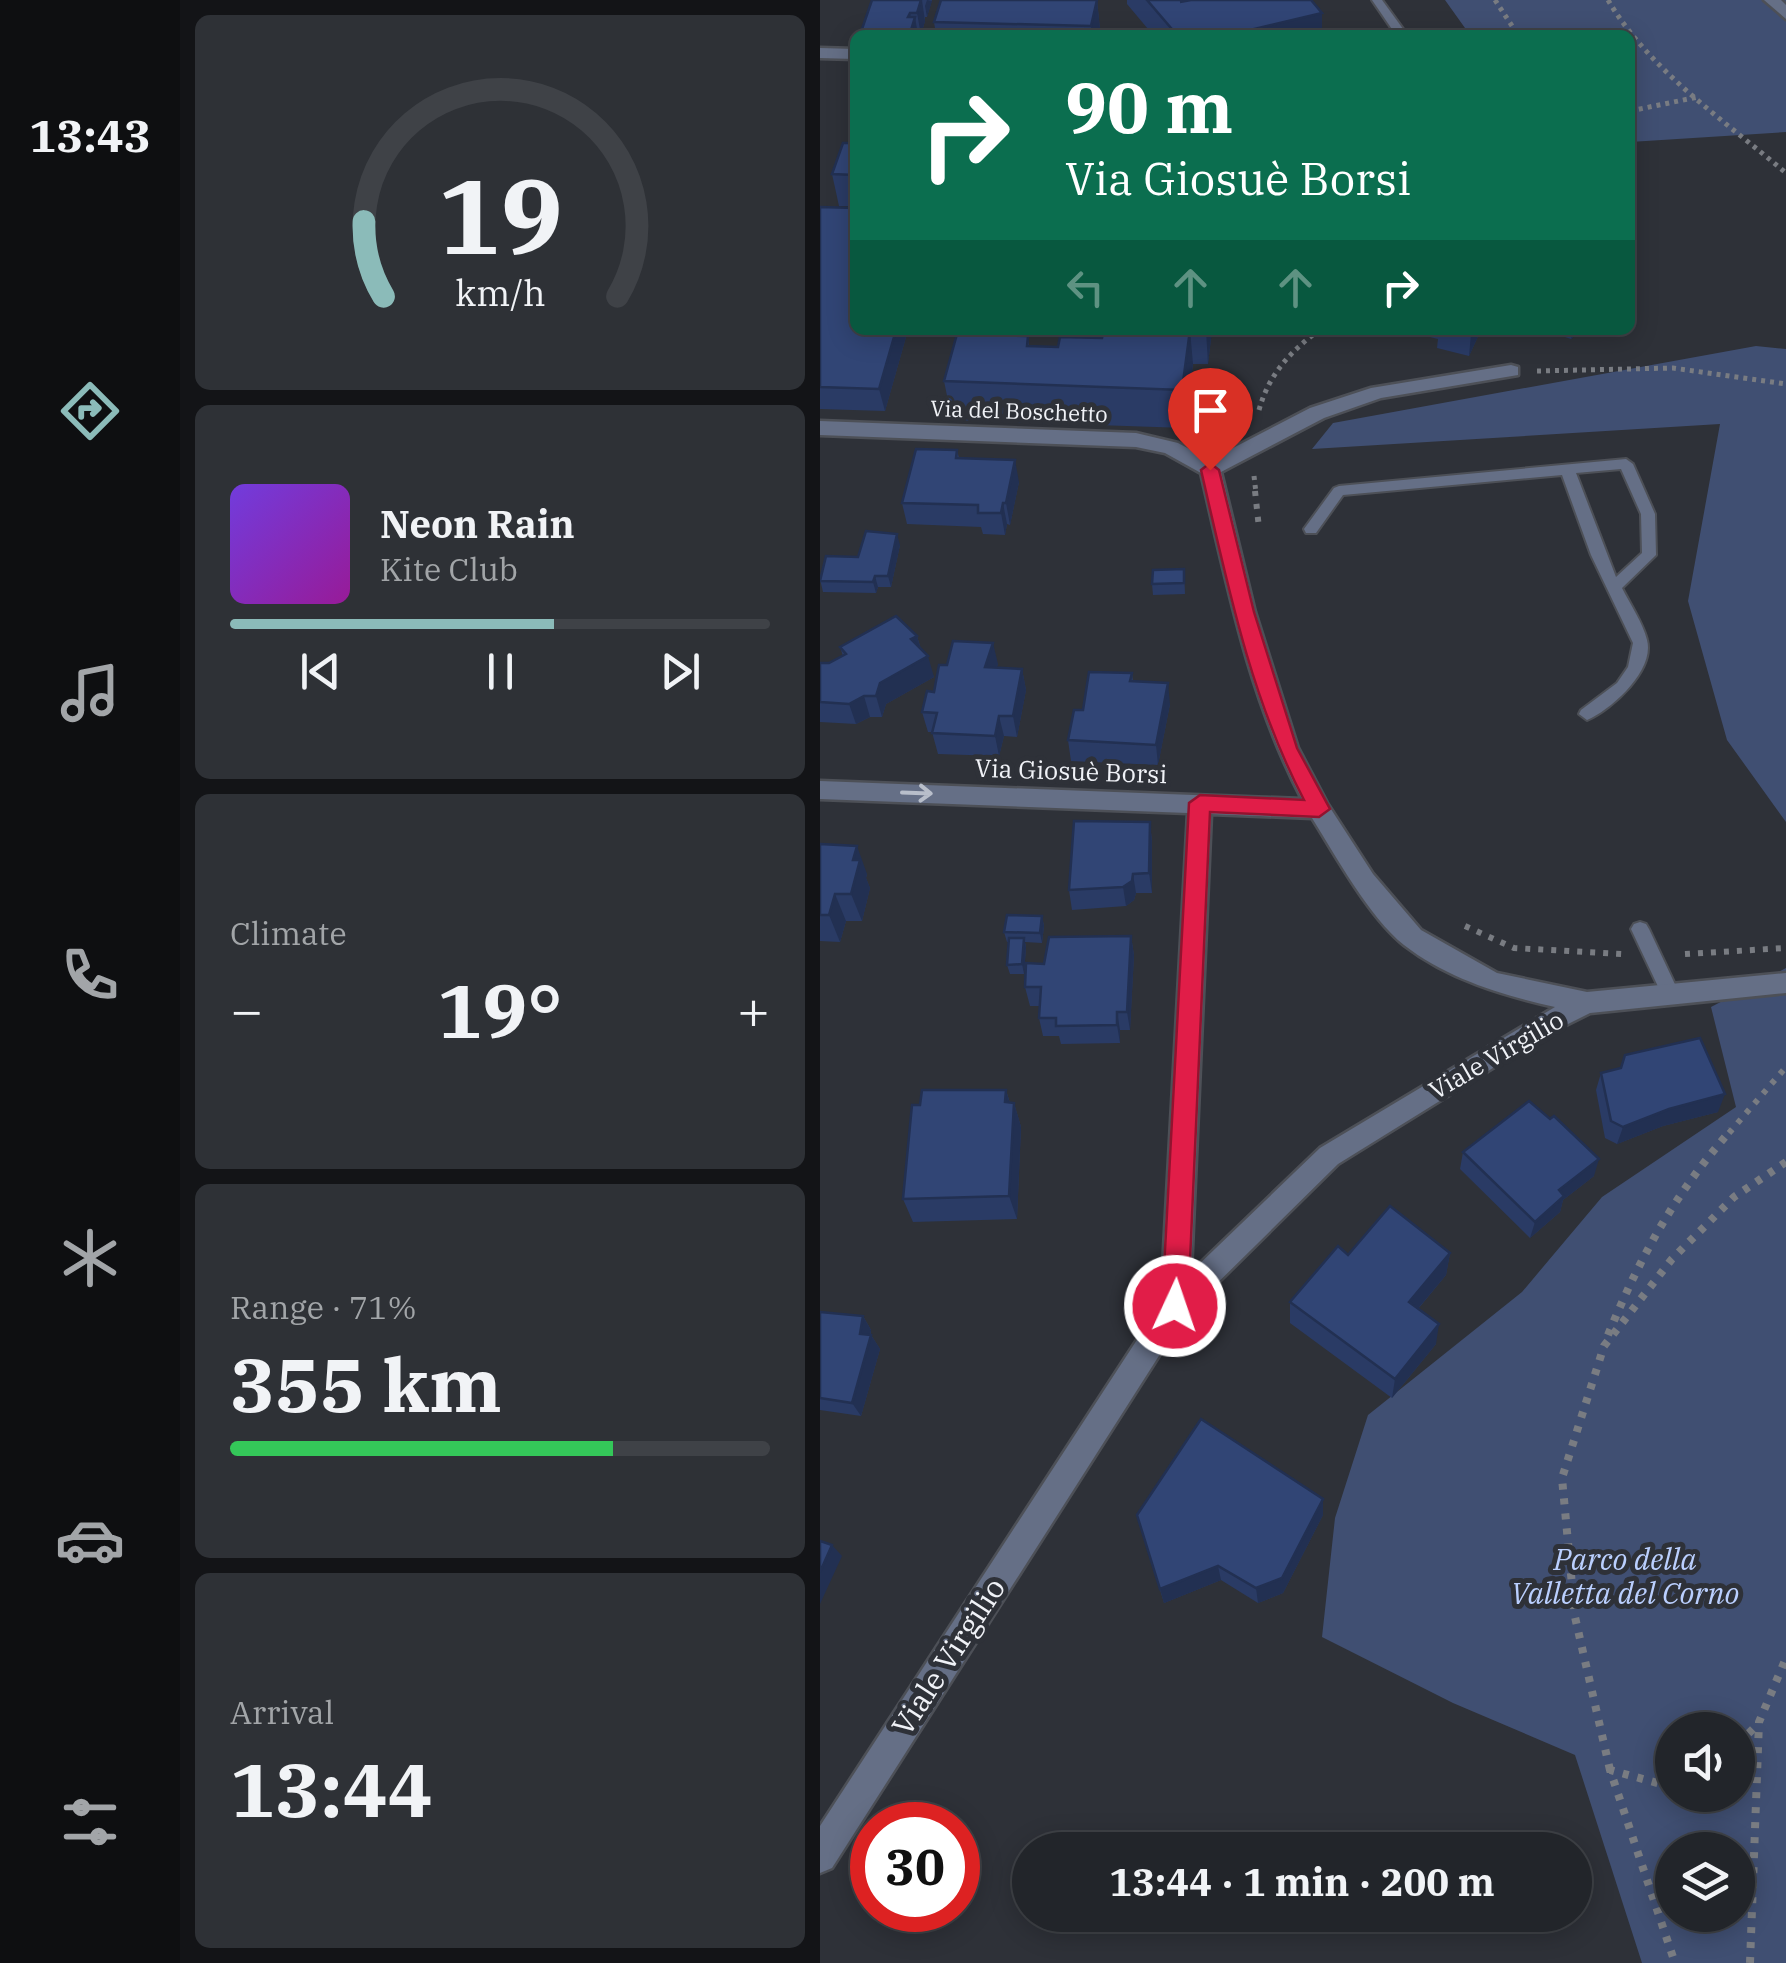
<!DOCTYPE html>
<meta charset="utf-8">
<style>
body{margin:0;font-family:"IBM Plex Serif",serif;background:#2e3136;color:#f1f3f6;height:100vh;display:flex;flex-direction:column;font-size:38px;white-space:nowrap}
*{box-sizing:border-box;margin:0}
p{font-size:32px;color:#a2a5a8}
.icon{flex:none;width:55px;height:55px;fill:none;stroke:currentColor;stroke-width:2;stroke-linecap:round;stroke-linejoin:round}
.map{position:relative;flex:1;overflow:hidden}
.details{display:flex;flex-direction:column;gap:15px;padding:15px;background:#131417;width:640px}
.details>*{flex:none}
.top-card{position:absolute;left:30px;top:30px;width:785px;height:305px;border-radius:15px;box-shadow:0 5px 25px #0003,0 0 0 2px #3f4247;background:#0b6e4f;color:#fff;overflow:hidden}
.controls{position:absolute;left:835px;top:1712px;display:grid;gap:20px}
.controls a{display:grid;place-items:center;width:100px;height:100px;border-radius:50%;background:#22252a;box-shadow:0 5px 25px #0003,0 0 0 2px #3f4247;font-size:50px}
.speed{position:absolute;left:30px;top:1802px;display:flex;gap:20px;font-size:50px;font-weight:700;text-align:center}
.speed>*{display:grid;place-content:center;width:130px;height:130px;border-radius:50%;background:#22252a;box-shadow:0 5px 25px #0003,0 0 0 2px #3f4247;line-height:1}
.speed .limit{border:15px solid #d22;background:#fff;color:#111}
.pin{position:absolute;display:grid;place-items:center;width:85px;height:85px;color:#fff;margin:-102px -42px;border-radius:50% 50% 50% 0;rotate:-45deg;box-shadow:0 0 10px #0007}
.pin .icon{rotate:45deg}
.me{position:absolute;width:110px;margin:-55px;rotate:3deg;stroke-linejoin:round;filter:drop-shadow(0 0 8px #0008)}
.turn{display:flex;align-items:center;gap:35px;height:210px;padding:0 50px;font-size:45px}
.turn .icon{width:130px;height:130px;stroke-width:2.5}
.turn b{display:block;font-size:70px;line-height:85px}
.lanes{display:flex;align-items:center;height:95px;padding:0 50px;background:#0003;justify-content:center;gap:50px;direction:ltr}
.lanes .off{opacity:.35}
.big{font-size:75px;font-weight:700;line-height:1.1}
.details .tile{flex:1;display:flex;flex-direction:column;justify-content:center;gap:15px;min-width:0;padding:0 35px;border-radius:15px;background:#2e3136}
.details .dial{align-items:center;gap:0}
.dial svg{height:260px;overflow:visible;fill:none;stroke:#3f4247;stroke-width:7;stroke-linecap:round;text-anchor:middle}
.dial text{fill:#f1f3f6;stroke:none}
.song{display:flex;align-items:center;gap:30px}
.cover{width:120px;height:120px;border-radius:15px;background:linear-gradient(135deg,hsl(260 70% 55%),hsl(300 70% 35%))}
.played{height:10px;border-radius:5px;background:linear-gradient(90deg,#8bbbb9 60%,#3f4247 60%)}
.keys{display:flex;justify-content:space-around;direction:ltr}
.heat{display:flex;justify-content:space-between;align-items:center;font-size:55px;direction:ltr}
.charge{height:15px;border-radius:8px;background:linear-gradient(90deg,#34c759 71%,#3f4247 0)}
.trip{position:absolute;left:192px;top:1832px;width:580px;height:100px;border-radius:50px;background:#22252a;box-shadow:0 5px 25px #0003,0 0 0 2px #3f4247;font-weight:700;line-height:100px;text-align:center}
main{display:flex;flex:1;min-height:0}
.menu{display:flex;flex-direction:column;width:180px;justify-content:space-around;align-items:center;background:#0e0f11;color:#a2a5a8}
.menu .icon{width:70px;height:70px}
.menu .current{color:#8bbbb9}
.menu b{font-size:45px;color:#f1f3f6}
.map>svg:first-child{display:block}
.green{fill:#404f72;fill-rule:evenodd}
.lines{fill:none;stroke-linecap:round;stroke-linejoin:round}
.lane-casing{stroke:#4d5057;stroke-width:4}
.street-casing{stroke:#4d5057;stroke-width:5}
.path-far2{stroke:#797c82;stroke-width:5;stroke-dasharray:4 5;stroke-linecap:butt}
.path-far1{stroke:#797c82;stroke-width:6;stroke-dasharray:5 8;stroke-linecap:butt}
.path{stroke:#797c82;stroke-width:8;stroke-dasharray:6 9;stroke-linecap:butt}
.lane{fill:#656f86;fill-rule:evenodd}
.street{fill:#656f86;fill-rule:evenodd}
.wall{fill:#2a3b65}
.shaded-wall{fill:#223052}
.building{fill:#314575;stroke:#223052;stroke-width:2.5}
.oneway{stroke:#b8beca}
.route{fill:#e11d48;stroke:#92132f;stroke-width:2.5}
.labels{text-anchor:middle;stroke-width:10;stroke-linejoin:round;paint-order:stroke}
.far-street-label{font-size:22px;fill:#f0f2f7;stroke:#2e3138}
.street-label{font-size:25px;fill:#f0f2f7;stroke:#2e3138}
.near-park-label{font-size:30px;font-style:italic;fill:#bacffe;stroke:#2e3138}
.near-street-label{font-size:30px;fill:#f0f2f7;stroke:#2e3138}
</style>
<main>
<nav class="menu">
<b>13:43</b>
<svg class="icon current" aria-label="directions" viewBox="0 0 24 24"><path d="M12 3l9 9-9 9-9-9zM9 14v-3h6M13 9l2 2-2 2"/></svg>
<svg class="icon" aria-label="music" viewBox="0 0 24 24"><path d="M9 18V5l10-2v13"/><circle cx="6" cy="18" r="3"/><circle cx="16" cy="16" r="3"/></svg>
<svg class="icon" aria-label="phone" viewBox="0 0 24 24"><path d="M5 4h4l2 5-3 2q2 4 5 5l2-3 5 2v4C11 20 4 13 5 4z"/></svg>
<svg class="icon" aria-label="climate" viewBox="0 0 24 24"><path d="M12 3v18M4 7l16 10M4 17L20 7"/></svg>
<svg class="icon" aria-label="car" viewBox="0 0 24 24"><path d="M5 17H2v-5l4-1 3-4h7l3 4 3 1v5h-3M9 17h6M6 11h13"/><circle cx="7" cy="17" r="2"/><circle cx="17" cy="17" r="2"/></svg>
<svg class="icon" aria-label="filters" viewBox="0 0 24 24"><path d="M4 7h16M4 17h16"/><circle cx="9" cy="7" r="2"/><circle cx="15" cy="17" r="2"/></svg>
</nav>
<section class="details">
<div class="tile dial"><svg viewBox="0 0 100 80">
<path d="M14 69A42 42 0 1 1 86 69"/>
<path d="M14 69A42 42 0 0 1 8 46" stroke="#8bbbb9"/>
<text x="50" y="56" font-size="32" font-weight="700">19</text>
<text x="50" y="72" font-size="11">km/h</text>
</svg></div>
<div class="tile">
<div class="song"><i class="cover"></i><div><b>Neon Rain</b><p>Kite Club</p></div></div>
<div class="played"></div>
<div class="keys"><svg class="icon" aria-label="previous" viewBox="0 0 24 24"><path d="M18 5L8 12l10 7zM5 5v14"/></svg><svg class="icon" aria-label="pause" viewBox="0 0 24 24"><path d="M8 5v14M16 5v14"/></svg><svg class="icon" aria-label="next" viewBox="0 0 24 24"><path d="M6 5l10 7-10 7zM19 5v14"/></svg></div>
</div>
<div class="tile"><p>Climate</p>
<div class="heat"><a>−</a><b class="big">19°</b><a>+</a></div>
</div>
<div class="tile"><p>Range · 71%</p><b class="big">355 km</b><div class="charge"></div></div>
<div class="tile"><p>Arrival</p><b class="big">13:44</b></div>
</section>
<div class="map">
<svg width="966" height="1963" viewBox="0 0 966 1963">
<rect width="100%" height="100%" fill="#2e3138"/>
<!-- green -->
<g class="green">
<polygon points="625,0 966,0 966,132 810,142 810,35 650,35"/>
<polygon points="936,346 966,349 966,822 907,740 868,601 900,424 492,449 513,423"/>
<path d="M966 968V1963H822L755 1755 633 1703 502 1637 515 1518 548 1415 702 1292 782 1197 916 1107 891 1007ZM852 1730H918V1795H852ZM852 1850H918V1915H852Z"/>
</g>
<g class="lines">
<defs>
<g id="lane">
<polygon points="552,0 562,0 586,33 584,35 576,35"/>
<path d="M806 459 813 464 835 514 836 555 802 588C810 604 823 623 827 640 835 670 792 709 767 720L759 714 761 710 797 683 808 667 813 643 771 555 742 475 523 495 496 533H486L484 529 514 488 519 486ZM801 469 821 514 822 553 796 577 756 473Z"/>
<polygon points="820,922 826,924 829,929 860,995 857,1000 845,1000 842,995 811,929 814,924"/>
</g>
<g id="street">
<polygon points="944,0 961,0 966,5 966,19"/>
<polygon points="0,48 35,49 35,59 0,58"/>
<path d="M691 365 698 367V375L561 398 504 418 401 472 435 612 478 748 507 803 553 874 601 930 677 973 767 992 966 973V993L770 1013 726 1035 518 1164 365 1315 12 1868 0 1873V1826L341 1303 368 813 0 799V781L482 799C429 698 407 584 381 473L345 453 316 447 0 435V421L316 433 358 443 390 460 490 408 551 388ZM391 814 492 818C516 856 549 917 584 945 628 979 682 995 735 1007L500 1148 371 1272Z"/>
</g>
</defs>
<!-- lane casing -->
<use href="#lane" class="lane-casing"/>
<!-- street casing -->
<use href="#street" class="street-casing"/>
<!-- path-far2 -->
<g class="path-far2">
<polyline points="675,0 698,35"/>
<path d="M788 0C829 70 905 121 966 173"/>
<polyline points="810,111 878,97"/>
<polyline points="717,371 853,368 966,384"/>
<path d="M439 410C449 374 470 352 499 330"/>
<polyline points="434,476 436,493"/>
</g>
<!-- path-far1 -->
<g class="path-far1">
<polyline points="435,491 439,528"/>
<polyline points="645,926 694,948 802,954"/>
<polyline points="865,954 966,948"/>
<polyline points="909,1133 966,1067"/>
</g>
<!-- path -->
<g class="path">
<path d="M788 1335C821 1255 854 1195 911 1130"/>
<polyline points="918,1744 938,1724"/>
<polyline points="790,1770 755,1617 742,1478 784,1346 852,1259 914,1197 966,1162"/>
<polyline points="852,1787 790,1770 855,1963"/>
<polyline points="930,1963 939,1722 966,1658"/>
</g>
<!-- lane -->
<use href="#lane" class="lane"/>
<!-- street -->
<use href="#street" class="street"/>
</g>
<!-- wall -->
<g class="wall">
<polygon points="52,0 112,0 107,17 105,17 105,21 101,35 44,35 42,29"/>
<polygon points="277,0 280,29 279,35 116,35 114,22"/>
<polygon points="307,0 491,0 502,13 502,35 333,35 307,4"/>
<polygon points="35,143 35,206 19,206 12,174"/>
<polygon points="0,207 88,330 65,411 0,409"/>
<polygon points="284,330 392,330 388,364 373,364 365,428 132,420 124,381 208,336 209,346 238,347 282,338"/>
<polygon points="598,330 661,330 649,356 617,348 618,339 598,334"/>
<polygon points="734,330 761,330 751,339 733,333"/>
<polygon points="137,450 139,458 199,482 190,525 187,524 185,535 163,534 161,527 87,524 82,503"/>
<polygon points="80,545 71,587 58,587 56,593 3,592 0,579 38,557"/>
<polygon points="364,569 365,594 333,595 332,584"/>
<polygon points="97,636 101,649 114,677 66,704 62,717 50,717 36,724 0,722 0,663 9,663 23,656 20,647"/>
<polygon points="178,664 176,668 202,669 206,690 197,737 184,736 179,756 118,754 112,732 108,732 102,712 114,692"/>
<polygon points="312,673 313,681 350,704 338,765 251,761 248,740 263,710"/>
<polygon points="330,822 332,842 332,893 316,893 314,900 306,906 252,910 249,890"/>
<polygon points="0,844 47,874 46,878 50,888 42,921 26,921 20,942 0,941"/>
<polygon points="222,916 224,926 222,943 205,942 206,947 204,974 190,974 187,965 189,942 187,942 184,932"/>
<polygon points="311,936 314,955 310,1030 300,1030 300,1043 241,1044 239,1036 223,1036 219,1018 220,1006 210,1006 205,987 224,964"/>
<polygon points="781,1073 898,1112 843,1126 797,1144 785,1138 776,1090"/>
<polygon points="186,1090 190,1103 194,1103 201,1127 197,1219 93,1222 83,1199 100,1105"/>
<polygon points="643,1152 774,1176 743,1200 740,1212 710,1238 640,1169"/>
<polygon points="630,1253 626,1275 598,1309 616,1344 572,1398 470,1323 470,1302 528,1255"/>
<polygon points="0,1312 43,1316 51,1330 51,1335 60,1349 41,1416 0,1410"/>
<polygon points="503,1515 463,1593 438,1603 401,1580 344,1603 322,1531"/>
</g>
<!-- shaded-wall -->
<g class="shaded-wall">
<polygon points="102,0 105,21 101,35 97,13"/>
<polygon points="107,0 112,1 107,17 105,6"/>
<polygon points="277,0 280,29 279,35 272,35 271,26"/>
<polygon points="90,13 92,26 95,17 98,35 92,35 88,17"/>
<polygon points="502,13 502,35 409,35"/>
<polygon points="76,330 88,330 65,411 59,389"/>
<polygon points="370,330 373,364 365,428 362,390"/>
<polygon points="386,330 392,330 388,364"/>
<polygon points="653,330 661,330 649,356 651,334"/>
<polygon points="753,330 761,330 751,339"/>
<polygon points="195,460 199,482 190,525 186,503"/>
<polygon points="183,503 187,524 185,535 181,513"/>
<polygon points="77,534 80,545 71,587 68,576"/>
<polygon points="55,576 58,587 56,593 53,582"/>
<polygon points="97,636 103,657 91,639"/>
<polygon points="173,643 178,664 169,688 165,667"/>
<polygon points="108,656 114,677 66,704 62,717 56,696 60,683"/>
<polygon points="202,669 206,690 197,737 193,716"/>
<polygon points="348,683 350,704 338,765 336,745"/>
<polygon points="44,696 50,717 36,724 29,704"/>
<polygon points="179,716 184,736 179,756 175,736"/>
<polygon points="330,822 332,842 332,893 329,873"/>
<polygon points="37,846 47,874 46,878 50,888 42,921 31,894 33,860"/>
<polygon points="313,874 316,893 314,900 306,906 303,887"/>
<polygon points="15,894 26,921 20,942 9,915"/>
<polygon points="222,916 224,926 222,943 220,933"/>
<polygon points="311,936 314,955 310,1030 307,1012"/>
<polygon points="204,938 206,947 204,974 202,964"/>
<polygon points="297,1012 300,1030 300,1043 297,1025"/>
<polygon points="186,1090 193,1114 194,1103 201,1127 197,1219 189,1196 185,1102"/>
<polygon points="905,1094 898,1112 843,1126 797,1144 803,1127 849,1109"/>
<polygon points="779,1159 774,1176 743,1200 740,1212 710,1238 715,1222 739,1190"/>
<polygon points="630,1253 626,1275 586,1323 589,1302"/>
<polygon points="43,1316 51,1330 50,1341 51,1335 60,1349 41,1416 32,1403"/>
<polygon points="619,1324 616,1344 572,1398 575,1379"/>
<polygon points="503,1499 503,1515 463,1593 438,1603 436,1588"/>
<polygon points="12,1545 22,1556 0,1604 0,1572"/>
<polygon points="398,1566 401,1580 344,1603 340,1589"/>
</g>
<!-- building -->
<g class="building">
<polygon points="52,0 101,0 97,13 90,13 88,17 95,17 91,30 42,29"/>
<polygon points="121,0 277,0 271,26 114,22"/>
<polygon points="327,0 369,0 360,2 371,0 491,0 502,13 409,35 357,35"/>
<polygon points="23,143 35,143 35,175 12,174"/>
<polygon points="0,207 35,208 35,330 76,330 59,389 0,387"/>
<polygon points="284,330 370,330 362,390 124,381 137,334 208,336 207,346 238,347 240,337 282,338"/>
<polygon points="634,330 653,330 651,334"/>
<polygon points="96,449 137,450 136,458 195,460 186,503 183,503 181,513 158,513 158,505 82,503"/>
<polygon points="46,531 77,534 68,576 55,576 53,582 0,581 6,556 38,557"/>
<polygon points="364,569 364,583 332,584 333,570"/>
<polygon points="76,616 97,636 91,639 108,656 60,683 56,696 44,696 29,704 0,702 0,663 9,663 26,654 20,647"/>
<polygon points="133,641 173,643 165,667 202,669 193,716 179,716 175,736 112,733 117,713 102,712 107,691 114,692 119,665 127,665"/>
<polygon points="269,672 312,673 310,681 348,683 336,745 248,740 254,710 263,710"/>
<polygon points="254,821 330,822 329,873 313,874 312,881 303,887 249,890"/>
<polygon points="0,844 37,846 33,860 40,860 31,894 15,894 9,915 0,915"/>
<polygon points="187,915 222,916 220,933 184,932"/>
<polygon points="311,936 307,1012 297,1012 297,1025 236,1026 236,1018 219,1018 221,987 205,987 206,963 224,964 229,937"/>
<polygon points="189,938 204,938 202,964 187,965"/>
<polygon points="880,1038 905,1094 849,1109 803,1127 791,1121 781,1073 801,1068 805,1055"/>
<polygon points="102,1090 186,1090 185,1102 194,1103 189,1196 83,1199 92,1105 100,1105"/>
<polygon points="709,1101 730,1119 734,1116 779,1159 739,1190 744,1196 715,1222 643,1152"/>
<polygon points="570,1206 630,1253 589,1302 619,1324 575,1379 470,1302 518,1246 528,1255"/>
<polygon points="0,1312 43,1316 40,1334 51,1335 32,1403 0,1398"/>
<polygon points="381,1419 503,1499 462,1578 436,1588 398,1566 340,1589 317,1515"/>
<polygon points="0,1541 12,1545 0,1572"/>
</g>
<!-- one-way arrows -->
<defs><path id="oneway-shaft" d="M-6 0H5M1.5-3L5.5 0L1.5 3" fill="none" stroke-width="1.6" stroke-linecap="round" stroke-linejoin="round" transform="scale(2.5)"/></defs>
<use class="oneway" href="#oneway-shaft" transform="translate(97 793) rotate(2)"/>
<!-- route -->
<path class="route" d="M390 463 399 470 434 612 477 748 510 809 499 817 390 812 368 1306 364 1315 355 1318 346 1315 342 1306 369 803 380 795 484 800C430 697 407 582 381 470Z"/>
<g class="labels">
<!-- far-street labels -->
<g class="far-street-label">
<text transform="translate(199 411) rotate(2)" y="8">Via del Boschetto</text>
</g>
<!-- street labels -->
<g class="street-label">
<text transform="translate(251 771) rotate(2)" y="9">Via Giosuè Borsi</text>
<text transform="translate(676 1055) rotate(-30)" y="9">Viale Virgilio</text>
</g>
<!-- near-park labels -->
<g class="near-park-label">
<text x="805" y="1570">Parco della<tspan x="805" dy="34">Valletta del Corno</tspan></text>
</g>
<!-- near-street labels -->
<g class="near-street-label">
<text transform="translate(129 1657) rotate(-57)" y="10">Viale Virgilio</text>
</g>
</g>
</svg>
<div class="controls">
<a><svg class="icon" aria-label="sound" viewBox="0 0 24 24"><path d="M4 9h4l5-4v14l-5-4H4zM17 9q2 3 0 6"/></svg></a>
<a><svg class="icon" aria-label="layers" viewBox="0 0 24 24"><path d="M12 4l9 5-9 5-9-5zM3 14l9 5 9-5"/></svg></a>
</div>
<div class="speed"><div class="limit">30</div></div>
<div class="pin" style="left:390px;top:470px;background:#d93025"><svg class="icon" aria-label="arrive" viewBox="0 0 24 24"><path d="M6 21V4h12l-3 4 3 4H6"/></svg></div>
<svg class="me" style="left:355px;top:1306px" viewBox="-20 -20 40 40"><circle r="17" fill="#e11d48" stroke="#fff" stroke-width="3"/><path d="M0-11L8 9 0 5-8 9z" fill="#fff"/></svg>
<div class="trip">13:44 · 1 min · 200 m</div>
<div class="top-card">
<div class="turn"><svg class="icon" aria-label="right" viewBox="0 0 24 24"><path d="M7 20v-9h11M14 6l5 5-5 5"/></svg><div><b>90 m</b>Via Giosuè Borsi</div></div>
<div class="lanes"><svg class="icon off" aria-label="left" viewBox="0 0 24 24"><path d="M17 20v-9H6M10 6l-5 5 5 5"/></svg><svg class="icon off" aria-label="ahead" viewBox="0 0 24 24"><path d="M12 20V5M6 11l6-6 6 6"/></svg><svg class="icon off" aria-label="ahead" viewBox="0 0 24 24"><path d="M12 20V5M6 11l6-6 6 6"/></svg><svg class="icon" aria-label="right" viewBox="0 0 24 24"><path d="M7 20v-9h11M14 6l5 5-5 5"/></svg></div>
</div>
</div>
</main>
